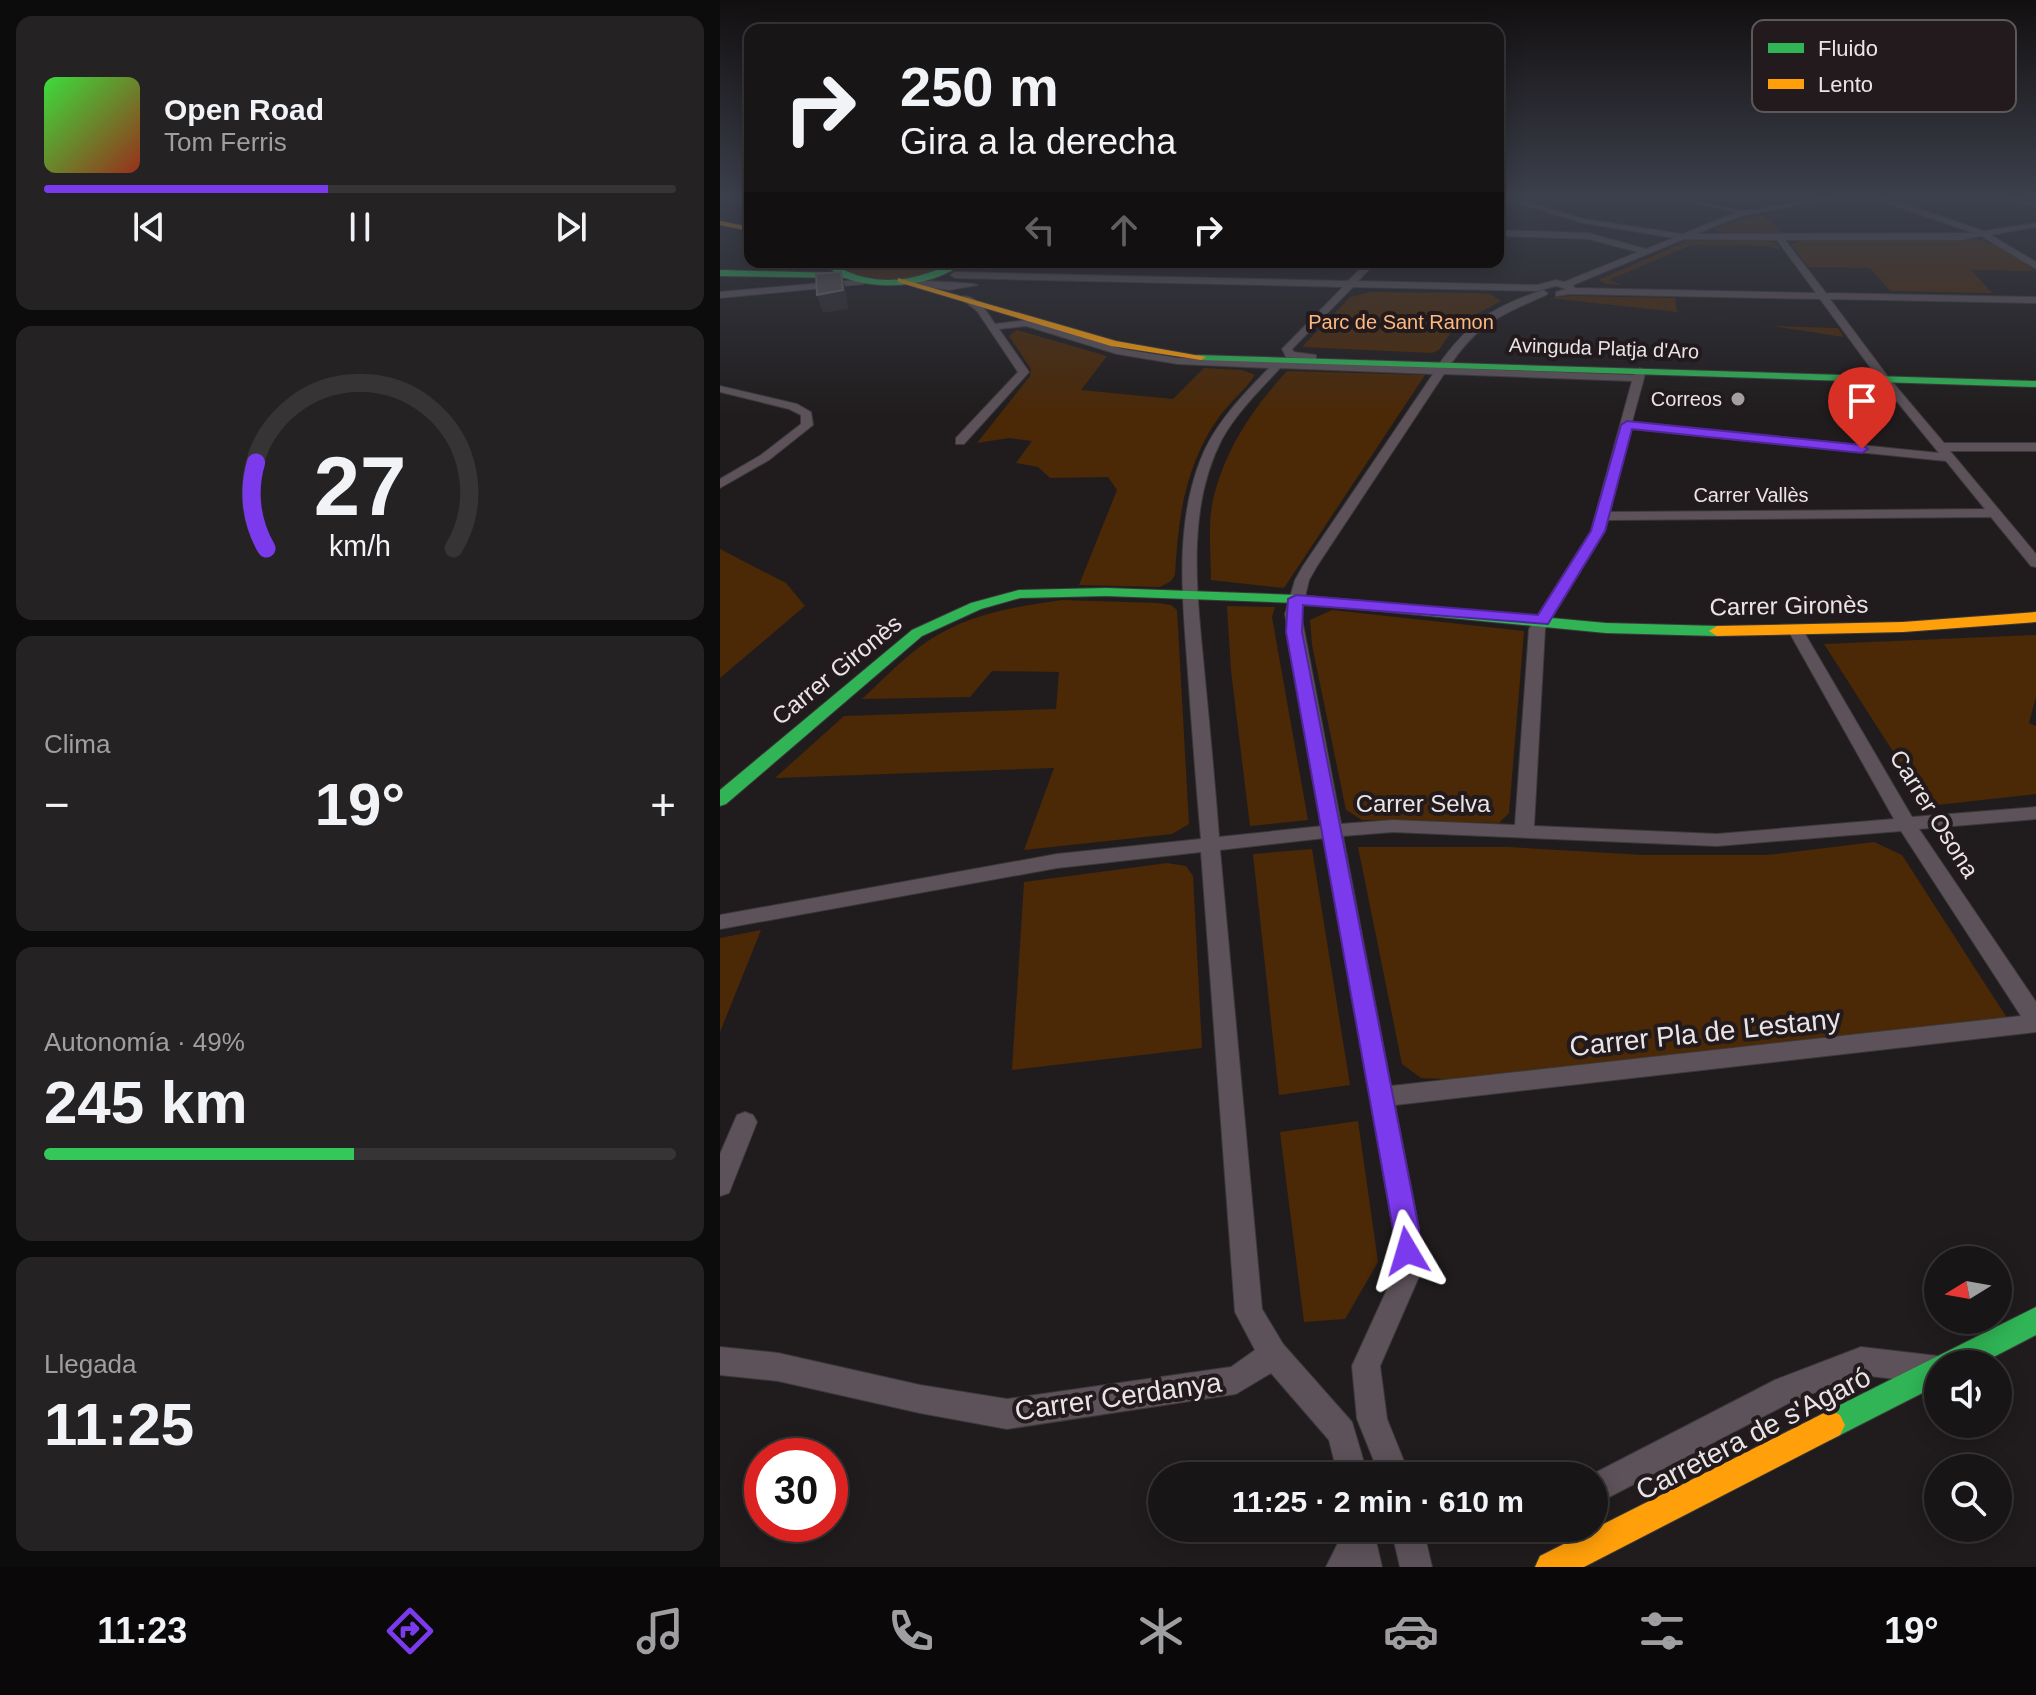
<!DOCTYPE html>
<html lang="es">
<meta charset="utf-8">
<style>
body{margin:0;font-family:Helvetica,sans-serif;background:#252223;color:#f1f3f6;height:100vh;display:flex;flex-direction:column;font-size:30px;white-space:nowrap}
*{box-sizing:border-box;margin:0}
p{font-size:26px;color:#9f9fa1}
.icon{flex:none;width:44px;height:44px;fill:none;stroke:currentColor;stroke-width:2;stroke-linecap:round;stroke-linejoin:round}
.map{position:relative;flex:1;overflow:hidden}
.sheet{display:flex;flex-direction:column;gap:16px;padding:16px;background:#0d0c0c;width:720px}
.sheet>*{flex:none}
.hud{position:absolute;left:24px;top:24px;width:760px;height:244px;border-radius:16px;box-shadow:0 4px 20px #0003,0 0 0 2px #363435;background:#181516;color:#f1f3f6;overflow:hidden}
.needle{width:52px;rotate:259deg}
.controls{position:absolute;left:1204px;top:1246px;display:grid;gap:16px}
.controls a{display:grid;place-items:center;width:88px;height:88px;border-radius:50%;background:#181516;box-shadow:0 4px 20px #0003,0 0 0 2px #363435;font-size:40px}
.speed{position:absolute;left:24px;top:1438px;display:flex;gap:16px;font-size:40px;font-weight:700;text-align:center}
.speed>*{display:grid;place-content:center;width:104px;height:104px;border-radius:50%;background:#181516;box-shadow:0 4px 20px #0003,0 0 0 2px #363435;line-height:1}
.speed .limit{border:12px solid #d22;background:#fff;color:#111}
.pin{position:absolute;display:grid;place-items:center;width:68px;height:68px;color:#fff;margin:-82px -34px;border-radius:50% 50% 50% 0;rotate:-45deg;box-shadow:0 0 8px #0007}
.pin .icon{rotate:45deg}
.me{position:absolute;width:88px;margin:-44px;rotate:353deg;stroke-linejoin:round;filter:drop-shadow(0 0 6px #0008)}
.turn{display:flex;align-items:center;gap:28px;height:168px;padding:0 24px;font-size:36px}
.turn .icon{width:104px;height:104px;stroke-width:2.5}
.turn b{display:block;font-size:56px;line-height:68px}
.lanes{display:flex;align-items:center;height:76px;padding:0 24px;background:#0003;justify-content:center;gap:40px;direction:ltr}
.lanes .off{opacity:.35}
.big{font-size:60px;font-weight:800;line-height:1.1}
.sheet .card{flex:1;display:flex;flex-direction:column;justify-content:center;gap:12px;min-width:0;padding:0 28px;border-radius:16px;background:#252223}
.sheet .dial{align-items:center;gap:0}
.dial svg{height:208px;overflow:visible;fill:none;stroke:#363435;stroke-width:7;stroke-linecap:round;text-anchor:middle}
.dial text{fill:#f1f3f6;stroke:none}
.song{display:flex;align-items:center;gap:24px}
.cover{width:96px;height:96px;border-radius:12px;background:linear-gradient(135deg,hsl(120 70% 55%),hsl(10 70% 35%))}
.played{height:8px;border-radius:4px;background:linear-gradient(90deg,#7c3aed 45%,#363435 45%)}
.keys{display:flex;justify-content:space-around;direction:ltr}
.heat{display:flex;justify-content:space-between;align-items:center;font-size:44px;direction:ltr}
.charge{height:12px;border-radius:6px;background:linear-gradient(90deg,#34c759 49%,#363435 0)}
.trip{position:absolute;left:428px;top:1462px;width:460px;height:80px;border-radius:40px;background:#181516;box-shadow:0 4px 20px #0003,0 0 0 2px #363435;font-weight:800;line-height:80px;text-align:center}
.dock{display:flex;height:128px;justify-content:space-around;align-items:center;background:#0a0809;color:#9f9fa1}
.dock .icon{width:56px;height:56px}
.dock .on{color:#7c3aed}
.dock b{font-size:36px;color:#f1f3f6}
main{display:flex;flex:1;min-height:0}
.map>svg:first-child{display:block}
.green{fill:#4b2806}
.lines{fill:none;stroke-linecap:round;stroke-linejoin:round}
.street-casing{stroke:#3b3939;stroke-width:2}
.fast-casing{stroke:#3b3939;stroke-width:2}
.slow-casing{stroke:#3b3939;stroke-width:2}
.street{fill:#5d5259;fill-rule:evenodd}
.fast{fill:#30b455;fill-rule:evenodd}
.slow{fill:#ff9f0a;fill-rule:evenodd}
.shaded-wall{fill:#2e2a2b}
.building{fill:#555152;stroke:#6c6869;stroke-width:2}
.route{fill:#7c3aed;stroke:#51269a;stroke-width:2}
.poi-dot{fill:#a39e9f;stroke:#221a1c;stroke-width:3}
.labels{text-anchor:middle;stroke-width:8;stroke-linejoin:round;paint-order:stroke}
.far-park-label{font-size:20px;fill:#ffb87f;stroke:#221a1c}
.far-street-label{font-size:20px;fill:#e9e4e5;stroke:#221a1c}
.far-poi-label{font-size:20px;fill:#e9e4e5;stroke:#221a1c;text-anchor:end}
.street-label{font-size:24px;fill:#e9e4e5;stroke:#221a1c}
.near-street-label{font-size:28px;fill:#e9e4e5;stroke:#221a1c}
.key{fill:#221a1c;stroke:#5e5758;stroke-width:2}
.key-label{font-size:22px;fill:#e9e4e5}
</style>
<main>
<section class="sheet">
<div class="card">
<div class="song"><i class="cover"></i><div><b>Open Road</b><p>Tom Ferris</p></div></div>
<div class="played"></div>
<div class="keys"><svg class="icon" aria-label="previous" viewBox="0 0 24 24"><path d="M18 5L8 12l10 7zM5 5v14"/></svg><svg class="icon" aria-label="pause" viewBox="0 0 24 24"><path d="M8 5v14M16 5v14"/></svg><svg class="icon" aria-label="next" viewBox="0 0 24 24"><path d="M6 5l10 7-10 7zM19 5v14"/></svg></div>
</div>
<div class="card dial"><svg viewBox="0 0 100 80">
<path d="M14 69A42 42 0 1 1 86 69"/>
<path d="M14 69A42 42 0 0 1 10 36" stroke="#7c3aed"/>
<text x="50" y="56" font-size="32" font-weight="700">27</text>
<text x="50" y="72" font-size="11">km/h</text>
</svg></div>
<div class="card"><p>Clima</p>
<div class="heat"><a>−</a><b class="big">19°</b><a>+</a></div>
</div>
<div class="card"><p>Autonomía · 49%</p><b class="big">245 km</b><div class="charge"></div></div>
<div class="card"><p>Llegada</p><b class="big">11:25</b></div>
</section>
<div class="map">
<svg width="1316" height="1567" viewBox="0 0 1316 1567">
<rect width="100%" height="100%" fill="#201c1d"/>
<!-- green -->
<g class="green">
<polygon points="1040,215 1055,225 1059,231 1071,235 1009,235 994,229"/>
<polygon points="1258,239 1285,249 1315,271 1251,270 1272,293 1170,291 1150,268 1088,267 1071,244 1080,241"/>
<polygon points="967,241 1046,241 1055,243 1061,250 1048,246 971,245 889,280 902,285 887,284 878,280"/>
<path d="M126 262H232C205 278 152 288 124 270Z"/>
<polygon points="651,292 756,293 770,294 781,301 735,326 719,350 712,353 582,347 630,297"/>
<polygon points="853,296 955,298 957,312 1048,326 1118,328 1124,337 957,312 829,298"/>
<path d="M297 330 387 356 361 390 453 399 484 368 522 370 535 375C525 390 510 402 499 417 465 465 458 518 455 575L451 581 440 587 359 585 397 490 388 477 330 478 318 467 296 463 312 441 289 438 257 443 310 376 311 369 289 336Z"/>
<path d="M567 371 705 375 564 588 491 580C491 556 488 529 492 505 503 452 531 411 567 371Z"/>
<polygon points="0,549 66,583 85,606 0,678"/>
<path d="M342 600 437 603 451 605 457 610 469 824 452 834 304 850 334 768 55 778 124 716 336 709 339 672 272 671 250 697 142 699C167 676 192 648 223 632 260 612 300 606 342 600Z"/>
<polygon points="507,606 555,607 552,617 588,820 530,826 511,671"/>
<polygon points="612,610 804,631 789,813 779,823 642,820 626,810 592,645 590,620"/>
<polygon points="1316,635 1316,697 1309,723 1316,726 1316,794 1208,806 1104,644"/>
<polygon points="1154,842 1182,855 1287,1018 771,1081 701,1078 682,1064 638,847 788,847 923,855 1047,855"/>
<polygon points="592,849 630,1085 559,1095 533,854"/>
<polygon points="447,863 466,866 473,876 482,1048 292,1070 304,882"/>
<polygon points="41,930 0,1032 0,938"/>
<polygon points="638,1121 658,1262 625,1319 584,1322 560,1132"/>
</g>
<g class="lines">
<defs>
<g id="street">
<path d="M778 197H789L864 219 963 234 1016 212 948 197C976 197 1004 212 1031 210 1061 207 1089 197 1120 197L1021 216 976 234 1253 233 1150 197H1163L1264 231 1316 223V227L1271 235 1316 262V269L1261 236 1241 240H1065L1106 293 1316 297V303L1110 299 1169 378 1224 443H1316V451H1230L1316 554V567L1311 566 1271 517 888 520 885 531 825 629 814 826 997 834 1174 819 1068 630 1076 625 1081 627 1192 817 1316 807V819L1199 829 1316 1002V1032L675 1105 699 1229 701 1272 660 1366 667 1419 690 1476H660L637 1419 632 1366 675 1272 673 1229 605 838 500 850 542 1309 563 1344 632 1422 648 1476H618L609 1440 551 1373 516 1394 287 1429 200 1413 58 1381 0 1375V1347L58 1353 200 1385 287 1399 511 1367 535 1350 515 1312 481 852 337 868 0 929V915L337 854 481 839C476 784 472 729 468 673 463 603 454 529 480 461 494 424 522 396 549 368L458 364 397 354 306 326 279 329 309 372 244 444H236V438L298 372 257 311 243 300V296C258 296 267 312 275 324L307 320 402 349 458 358 717 367C748 323 772 307 823 290L828 293 826 295C779 316 758 323 728 368L914 375 920 368 925 371 924 378 912 422 1219 453 1161 382 1100 299 851 294 836 296V292L846 289 836 286 817 291 633 287 572 349 574 352 596 355V359L592 360 566 357 562 349 623 287 235 278 230 275 235 272 628 281 647 262H656L638 281 817 285 836 280 844 282 918 252 868 239 778 236V230L868 233 926 249 954 238 863 223ZM964 239 1057 240 1096 293 855 288 853 285ZM560 368 713 374 583 566 575 580 565 614 603 826 499 837C495 784 490 731 485 679 478 600 464 512 502 439 517 412 540 390 560 368ZM724 374 912 381 871 531 809 629 795 825 673 820 621 824 581 614 589 580 597 566ZM911 429 1226 461 1265 509 890 512ZM1181 831 1301 1016 671 1086 623 836 673 832 997 846Z"/>
<polygon points="1284,197 1297,197 1316,203 1316,208"/>
<polygon points="147,279 144,284 0,298 0,292"/>
<path d="M196 280C209 282 250 282 258 285L229 290 193 285Z"/>
<polygon points="0,386 77,404 91,412 93,425 49,460 0,488 0,479 41,455 81,424 81,415 69,409 0,392"/>
<polygon points="25,1112 33,1115 37,1122 9,1193 0,1196 0,1154 17,1115"/>
<polygon points="1141,1347 1218,1356 1228,1360 1230,1364 1218,1364 1218,1384 1141,1375 1073,1401 874,1505 874,1476 869,1476 1055,1380"/>
<polygon points="621,1528 653,1528 662,1567 606,1567 623,1533"/>
<polygon points="671,1528 703,1528 712,1567 680,1567"/>
</g>
<g id="fast">
<path d="M114 262H122L120 268C148 283 179 283 208 273 222 269 231 262 245 262 213 287 163 291 125 278L0 276V270L116 273 111 269Z"/>
<polygon points="477,355 1316,381 1316,387 481,360 476,357"/>
<polygon points="386,588 576,595 886,623 997,626 1005,631 997,636 886,633 576,603 386,596 300,598 261,609 202,636 6,804 0,806 0,790 192,630 251,603 299,590"/>
<polygon points="1316,1307 1316,1335 1260,1364 1218,1364 1218,1385 1120,1435 1110,1440 1100,1435 1095,1425 1100,1415"/>
</g>
<g id="slow">
<polygon points="0,221 30,227 30,231 0,225"/>
<polygon points="178,278 396,341 486,357 481,360 391,346 178,282"/>
<polygon points="1316,612 1316,622 1183,632 997,636 989,631 997,626 1183,622"/>
<polygon points="1110,1410 1120,1415 1125,1425 1120,1435 864,1567 815,1567 820,1556"/>
</g>
</defs>
<!-- street casing -->
<use href="#street" class="street-casing"/>
<!-- fast casing -->
<use href="#fast" class="fast-casing"/>
<!-- slow casing -->
<use href="#slow" class="slow-casing"/>
<!-- street -->
<use href="#street" class="street"/>
<!-- fast -->
<use href="#fast" class="fast"/>
<!-- slow -->
<use href="#slow" class="slow"/>
</g>
<!-- shaded-wall -->
<polygon class="shaded-wall" points="121,272 126,290 128,309 103,313 97,295"/>
<!-- building -->
<polygon class="building" points="121,272 123,290 97,295 96,274"/>
<!-- sky -->
<linearGradient id="sky" x2="0" y2="1"><stop stop-color="#120f10"/><stop offset="0.47" stop-color="#3c404c"/><stop offset="1" stop-color="#3c404c" stop-opacity="0"/></linearGradient>
<rect width="1316" height="417" fill="url(#sky)"/>
<!-- route -->
<polygon class="route" points="907,421 1142,445 1148,449 1142,453 912,429 885,531 828,624 583,605 582,632 699,1229 700,1251 697,1259 687,1263 678,1259 674,1251 673,1229 566,632 568,599 576,595 818,615 871,531 901,425"/>
<!-- markers -->
<circle class="poi-dot" cx="1018" cy="399" r="8"/>
<g class="labels">
<!-- far-park labels -->
<g class="far-park-label">
<text x="681" y="329">Parc de Sant Ramon</text>
</g>
<!-- far-street labels -->
<g class="far-street-label">
<text transform="translate(884 348) rotate(2)" y="7">Avinguda Platja d'Aro</text>
<text x="1031" y="502">Carrer Vallès</text>
</g>
<!-- far-poi labels -->
<g class="far-poi-label">
<text x="1002" y="406">Correos</text>
</g>
<!-- street labels -->
<g class="street-label">
<text transform="translate(1069 606) rotate(-1)" y="8">Carrer Gironès</text>
<text transform="translate(117 670) rotate(-39)" y="8">Carrer Gironès</text>
<text x="703" y="812">Carrer Selva</text>
<text transform="translate(1214 814) rotate(58)" y="8">Carrer Osona</text>
</g>
<!-- near-street labels -->
<g class="near-street-label">
<text transform="translate(985 1032) rotate(-6)" y="10">Carrer Pla de Ľestany</text>
<text transform="translate(398 1396) rotate(-8)" y="10">Carrer Cerdanya</text>
<text transform="translate(1033 1433) rotate(-27)" y="10">Carretera de s'Agaró</text>
</g>
</g>
<!-- legend -->
<rect x="1032" y="20" width="264" height="92" rx="12" class="key"/>
<rect x="1048" y="43" width="36" height="10" fill="#30b455"/>
<rect x="1048" y="79" width="36" height="10" fill="#ff9f0a"/>
<g class="key-label">
<text x="1098" y="56">Fluido</text>
<text x="1098" y="92">Lento</text>
</g>
</svg>
<div class="controls">
<a><svg class="needle" viewBox="-14 -14 28 28"><path d="M0-13l5 13h-10z" fill="#e53935"/><path d="M0 13l5-13h-10z" fill="#9f9fa1"/></svg></a>
<a><svg class="icon" aria-label="sound" viewBox="0 0 24 24"><path d="M4 9h4l5-4v14l-5-4H4zM17 9q2 3 0 6"/></svg></a>
<a><svg class="icon" aria-label="search" viewBox="0 0 24 24"><circle cx="10" cy="10" r="6"/><path d="M15 15l6 6"/></svg></a>
</div>
<div class="speed"><div class="limit">30</div></div>
<div class="pin" style="left:1142px;top:449px;background:#d93025"><svg class="icon" aria-label="arrive" viewBox="0 0 24 24"><path d="M6 21V4h12l-3 4 3 4H6"/></svg></div>
<svg class="me" style="left:687px;top:1251px" viewBox="-20 -20 40 40"><path d="M0-17L14 15 0 8-14 15z" fill="#7c3aed" stroke="#fff" stroke-width="4"/></svg>
<div class="trip">11:25 · 2 min · 610 m</div>
<div class="hud">
<div class="turn"><svg class="icon" aria-label="right" viewBox="0 0 24 24"><path d="M7 20v-9h11M14 6l5 5-5 5"/></svg><div><b>250 m</b>Gira a la derecha</div></div>
<div class="lanes"><svg class="icon off" aria-label="left" viewBox="0 0 24 24"><path d="M17 20v-9H6M10 6l-5 5 5 5"/></svg><svg class="icon off" aria-label="ahead" viewBox="0 0 24 24"><path d="M12 20V5M6 11l6-6 6 6"/></svg><svg class="icon" aria-label="right" viewBox="0 0 24 24"><path d="M7 20v-9h11M14 6l5 5-5 5"/></svg></div>
</div>
</div>
</main>
<nav class="dock">
<b>11:23</b>
<svg class="icon on" aria-label="directions" viewBox="0 0 24 24"><path d="M12 3l9 9-9 9-9-9zM9 14v-3h6M13 9l2 2-2 2"/></svg>
<svg class="icon" aria-label="music" viewBox="0 0 24 24"><path d="M9 18V5l10-2v13"/><circle cx="6" cy="18" r="3"/><circle cx="16" cy="16" r="3"/></svg>
<svg class="icon" aria-label="phone" viewBox="0 0 24 24"><path d="M5 4h4l2 5-3 2q2 4 5 5l2-3 5 2v4C11 20 4 13 5 4z"/></svg>
<svg class="icon" aria-label="climate" viewBox="0 0 24 24"><path d="M12 3v18M4 7l16 10M4 17L20 7"/></svg>
<svg class="icon" aria-label="car" viewBox="0 0 24 24"><path d="M5 17H2v-5l4-1 3-4h7l3 4 3 1v5h-3M9 17h6M6 11h13"/><circle cx="7" cy="17" r="2"/><circle cx="17" cy="17" r="2"/></svg>
<svg class="icon" aria-label="filters" viewBox="0 0 24 24"><path d="M4 7h16M4 17h16"/><circle cx="9" cy="7" r="2"/><circle cx="15" cy="17" r="2"/></svg>
<b>19°</b>
</nav>
